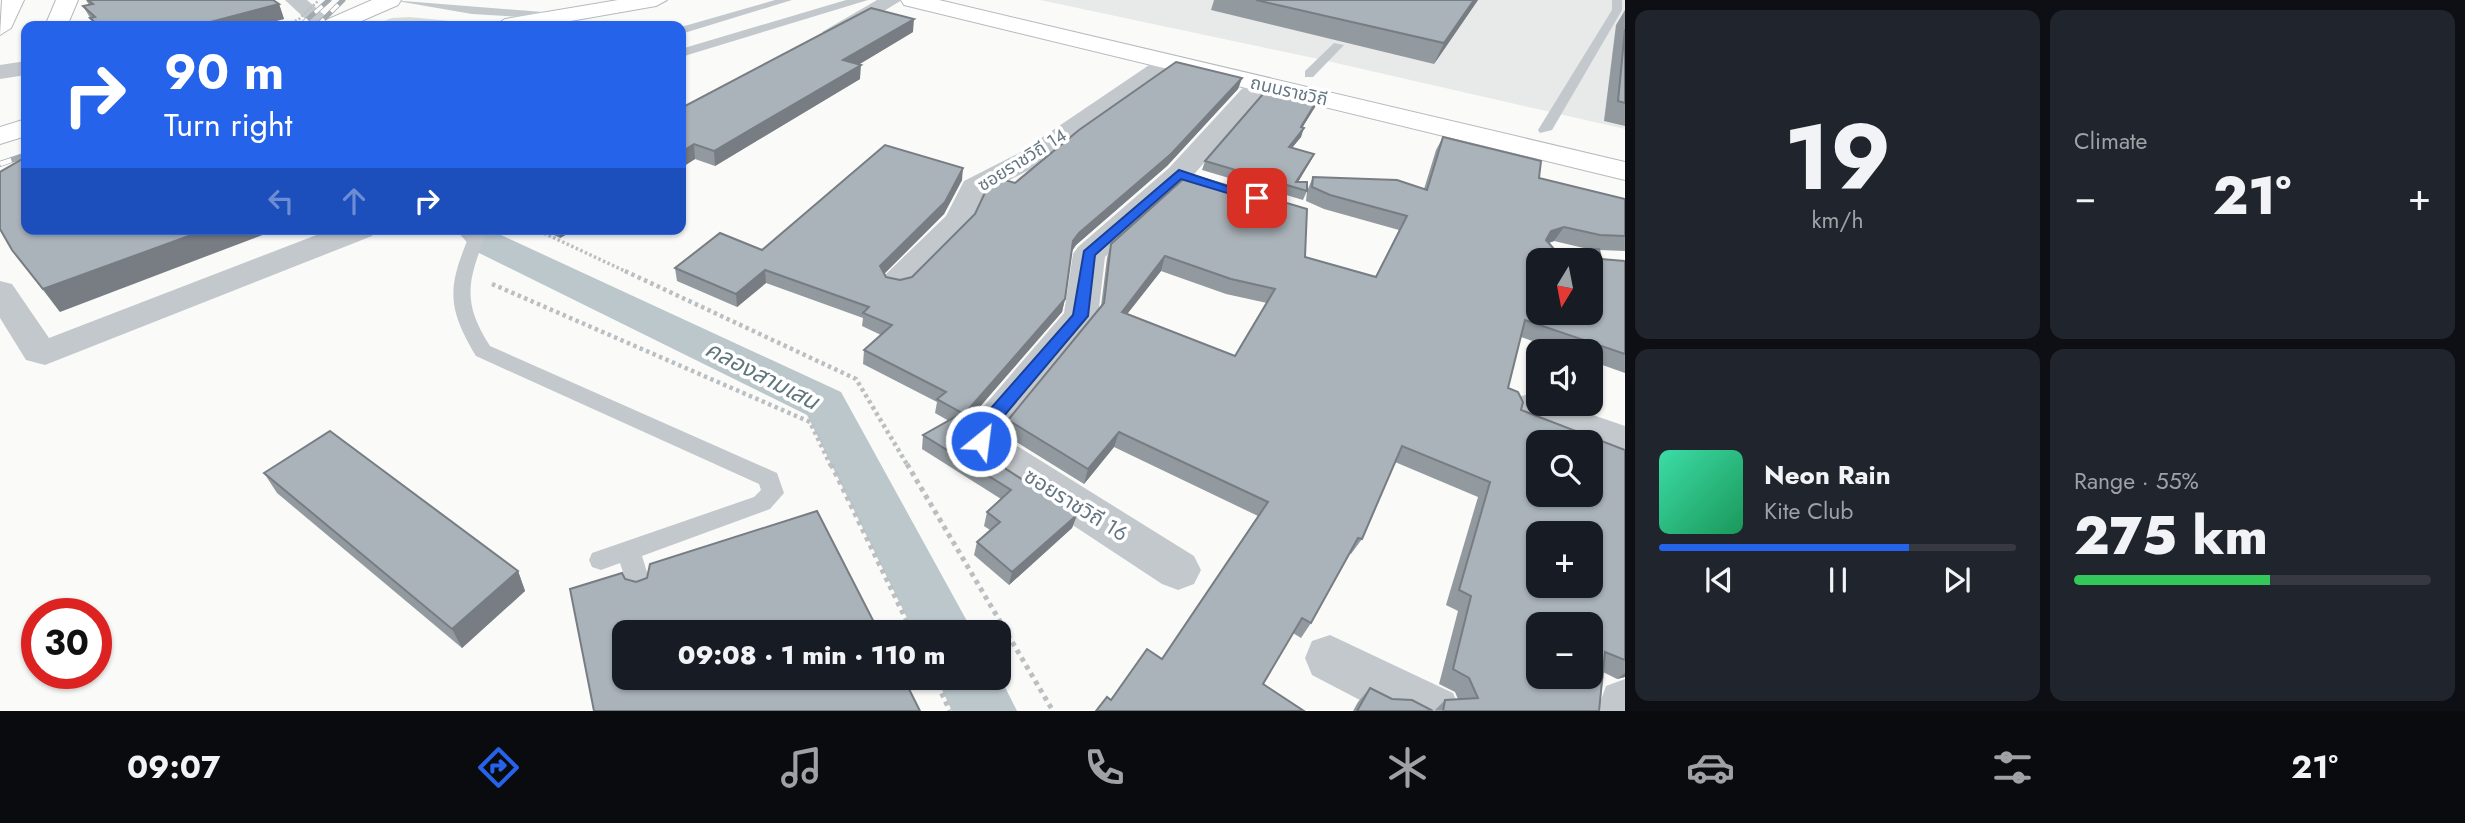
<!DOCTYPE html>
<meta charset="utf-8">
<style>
body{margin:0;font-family:Jost,"Noto Sans Thai",sans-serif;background:#20242c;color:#f1f3f6;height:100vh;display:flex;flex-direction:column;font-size:26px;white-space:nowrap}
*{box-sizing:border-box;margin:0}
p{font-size:23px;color:#9ea1a6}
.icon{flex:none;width:38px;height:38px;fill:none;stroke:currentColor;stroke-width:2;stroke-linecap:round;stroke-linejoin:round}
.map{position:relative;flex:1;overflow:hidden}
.side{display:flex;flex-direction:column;gap:10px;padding:10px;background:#0d0f14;width:840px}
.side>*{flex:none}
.hud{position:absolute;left:21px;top:21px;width:665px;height:214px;border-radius:14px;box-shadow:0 2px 5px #0004;background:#2563eb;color:#fff;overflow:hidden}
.needle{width:46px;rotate:190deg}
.buttons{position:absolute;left:1526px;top:248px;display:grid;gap:14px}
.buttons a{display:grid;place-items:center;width:77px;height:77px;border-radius:14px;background:#171b24;box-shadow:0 2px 5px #0004;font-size:35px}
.speed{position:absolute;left:21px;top:598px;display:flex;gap:14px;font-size:35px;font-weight:700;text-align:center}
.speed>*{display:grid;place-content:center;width:91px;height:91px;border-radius:50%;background:#171b24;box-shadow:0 2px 5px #0004;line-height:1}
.speed .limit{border:10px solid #d22;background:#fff;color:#111}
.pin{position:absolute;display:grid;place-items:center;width:60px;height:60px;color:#fff;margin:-30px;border-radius:14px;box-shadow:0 4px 10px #0006}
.me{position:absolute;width:77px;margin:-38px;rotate:29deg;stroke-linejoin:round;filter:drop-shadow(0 0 5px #0008)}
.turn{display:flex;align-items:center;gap:24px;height:147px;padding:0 28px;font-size:32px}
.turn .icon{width:91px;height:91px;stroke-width:2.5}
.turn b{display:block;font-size:49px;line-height:60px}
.lanes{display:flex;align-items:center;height:66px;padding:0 28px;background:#0003;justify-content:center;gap:35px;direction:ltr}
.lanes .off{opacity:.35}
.big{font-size:52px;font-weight:800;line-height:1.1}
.side .tile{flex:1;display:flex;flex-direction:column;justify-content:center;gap:10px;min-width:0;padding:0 24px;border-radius:14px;background:#20242c}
.side .dial{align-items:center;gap:0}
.dial b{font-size:91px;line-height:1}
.song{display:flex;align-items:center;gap:21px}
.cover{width:84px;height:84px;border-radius:10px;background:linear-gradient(135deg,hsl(160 70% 55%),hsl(150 70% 35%))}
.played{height:7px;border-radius:4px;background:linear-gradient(90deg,#2563eb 70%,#363941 70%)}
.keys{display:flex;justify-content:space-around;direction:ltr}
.heat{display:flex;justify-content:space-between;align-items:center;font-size:38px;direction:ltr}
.charge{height:10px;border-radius:5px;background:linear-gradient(90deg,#34c759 55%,#363941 0)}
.side .tiles{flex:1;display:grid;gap:10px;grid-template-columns:repeat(2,1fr)}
.trip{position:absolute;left:612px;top:620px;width:399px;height:70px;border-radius:14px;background:#171b24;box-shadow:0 2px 5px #0004;font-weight:800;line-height:70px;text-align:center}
.tabs{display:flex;height:112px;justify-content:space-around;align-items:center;background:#090b0e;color:#9ea1a6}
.tabs .icon{width:49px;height:49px}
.tabs .selected{color:#2563eb}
.tabs b{font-size:32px;color:#f1f3f6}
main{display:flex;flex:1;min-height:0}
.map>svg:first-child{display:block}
.built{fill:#e8e9e9}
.green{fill:#dadfd7}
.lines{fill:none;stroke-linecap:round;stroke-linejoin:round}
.canal{fill:#bbc7cb;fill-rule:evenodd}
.primary-casing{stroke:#b5babe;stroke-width:2}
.highway-casing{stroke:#b4b9bd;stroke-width:2}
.path-far2{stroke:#bbbfc2;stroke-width:3.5;stroke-dasharray:2.5 2.5;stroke-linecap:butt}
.path-far1{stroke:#bbbfc2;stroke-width:4.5;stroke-dasharray:3.5 3.5;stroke-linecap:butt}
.path{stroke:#bbbfc2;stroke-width:5;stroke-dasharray:4.5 4.5;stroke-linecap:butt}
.lane{fill:#c3c8cc;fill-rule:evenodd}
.street{fill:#c3c8cc;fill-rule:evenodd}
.primary{fill:#fff;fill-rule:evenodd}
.highway{fill:#fff;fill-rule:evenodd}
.rail-far1-casing{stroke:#a2aab0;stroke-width:5}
.rail-casing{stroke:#a2aab0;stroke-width:6}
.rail-far1{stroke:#fff;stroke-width:3.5;stroke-dasharray:10;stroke-linecap:butt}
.rail{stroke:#fff;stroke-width:4.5;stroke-dasharray:12;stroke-linecap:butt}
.path-bridge{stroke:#bbbfc2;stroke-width:2.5;stroke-dasharray:2 2;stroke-linecap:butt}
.wall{fill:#929a9f;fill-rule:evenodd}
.shaded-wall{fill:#777d82}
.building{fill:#aab3b9;stroke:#777d82;stroke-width:2;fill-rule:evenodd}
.route{fill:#2563eb;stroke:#184099;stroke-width:2}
.labels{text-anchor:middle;stroke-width:7;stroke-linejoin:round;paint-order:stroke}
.far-street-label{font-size:18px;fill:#657683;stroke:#fff}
.street-label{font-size:21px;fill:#657683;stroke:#fff}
.water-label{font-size:23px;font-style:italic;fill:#60757c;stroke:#fff}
</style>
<main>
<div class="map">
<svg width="1625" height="711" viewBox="0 0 1625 711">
<rect width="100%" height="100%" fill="#fafaf8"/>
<!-- built -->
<polygon class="built" points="1040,0 1625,0 1625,129 1323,60"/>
<!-- green -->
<polygon class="green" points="410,17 449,21 429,26 371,26 392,18"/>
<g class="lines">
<!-- canal -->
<g class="canal">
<polygon points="455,229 495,229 501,235 841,392 973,632 914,632 807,415 475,251"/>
<polygon points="999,675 1017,711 952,711 936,677"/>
</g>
<defs>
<g id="primary">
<polygon points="372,0 401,0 398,5 350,26 321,26 324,21"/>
<polygon points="618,0 667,0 656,6 542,26 494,26 505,19"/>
<polygon points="901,0 939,0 1625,162 1625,180 904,5"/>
<polygon points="26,119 26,136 0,144 0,127"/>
</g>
<g id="highway">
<polygon points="2,0 24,0 11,28 0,35"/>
<polygon points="56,0 78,0 67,26 45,26"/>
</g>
</defs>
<!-- primary casing -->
<use href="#primary" class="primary-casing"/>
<!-- highway casing -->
<use href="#highway" class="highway-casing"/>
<!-- path-far2 -->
<polyline class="path-far2" points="535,229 629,273"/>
<!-- path-far1 -->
<g class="path-far1">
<polyline points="625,271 856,379 908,466"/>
<polyline points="492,284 810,422 831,466"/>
</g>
<!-- path -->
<g class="path">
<polyline points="831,464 912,632"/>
<polyline points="907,464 1053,711"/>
<polyline points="934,677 950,711"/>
</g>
<!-- lane -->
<g class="lane">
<polygon points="391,0 556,13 562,16 556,19 472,14"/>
<polygon points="775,0 792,0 681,34 681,27"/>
<polygon points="846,0 868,0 681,57 681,49"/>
<polygon points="1612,0 1622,0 1622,10 1552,130 1540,133 1538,130 1612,10"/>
<polygon points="1334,43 1344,45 1313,77 1305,77 1305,71"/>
<path d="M472 229H488C469 278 460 300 490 346L777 473 784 493 770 509 642 556 653 592 650 600 641 603 632 600 620 563 601 570 592 567 589 560 592 553 754 497 761 490 759 484 476 356C444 303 449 284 472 229Z"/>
</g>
<!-- street -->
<g class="street">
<polygon points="285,0 307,0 337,26 313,26"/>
<polygon points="877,0 902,0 841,37 833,39 822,32"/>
<polygon points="1169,55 1177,57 1181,62 1177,67 1039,165 986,192 971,225 910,288 898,291 886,288 881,281 886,274 946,216 964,181 1019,153 1161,57"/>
<polygon points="26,61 26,75 0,79 0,65"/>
<polygon points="1260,77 1269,79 1272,84 1269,89 1189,180 1105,257 1098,316 1001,436 1194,556 1201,570 1194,584 1178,590 1162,584 971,458 960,434 1064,313 1073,254 1078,247 1169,168 1251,79"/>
<polygon points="332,229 376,229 372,236 45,365 26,360 0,318 0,281 12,284 49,338"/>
<polygon points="1529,394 1538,397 1538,404 1561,404 1625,426 1625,456 1515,418 1509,408 1515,398"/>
<polygon points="1330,635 1453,693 1461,711 1381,711 1312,675 1305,658 1312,641"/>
<polygon points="1625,679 1625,711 1597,711 1606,686"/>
</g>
<!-- primary -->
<use href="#primary" class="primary"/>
<!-- highway -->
<use href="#highway" class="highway"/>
<defs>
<g id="rail-far1">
<polyline points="300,26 329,0"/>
<polyline points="317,26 343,0"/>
</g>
<polyline id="rail" points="0,164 26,155"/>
</defs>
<!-- rail-far1 casing -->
<use href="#rail-far1" class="rail-far1-casing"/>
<!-- rail casing -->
<use href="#rail" class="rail-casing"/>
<!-- rail-far1 -->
<use href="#rail-far1" class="rail-far1"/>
<!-- rail -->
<use href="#rail" class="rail"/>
<!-- path-bridge -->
<polyline class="path-bridge" points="284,26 299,19 319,0"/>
</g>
<!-- wall -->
<g class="wall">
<polygon points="86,0 273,0 279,4 284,19 256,26 95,26 83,6 89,5"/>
<polygon points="1214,0 1478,0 1434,64 1211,10"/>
<polygon points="1625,0 1625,126 1604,121 1616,25 1625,10"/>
<polygon points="913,32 858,65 860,79 715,166 695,159 681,168 681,108"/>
<polygon points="1242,78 1238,89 1167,166 1076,245 1072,251 1065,299 1062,312 963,426 972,447 1077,515 1072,528 1009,585 974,555 977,542 990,530 984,526 987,512 1001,499 922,449 923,435 949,421 935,413 937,402 863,364 864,350 881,335 862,326 863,318 766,283 737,307 677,281 675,268 762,250 962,180 944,214 884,274 886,277 900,280 912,277 1015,183"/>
<polygon points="1318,99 1315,107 1302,128 1301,137 1292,148 1314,154 1310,162 1298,182 1307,191 1303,200 1202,170 1205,161"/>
<path d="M1443 137 1539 178 1625 199V251L1599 250 1601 259 1625 261V373L1591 361V352H1563L1521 337 1508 388 1521 410 1625 450V677L1617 679 1603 672 1599 711H1434L1445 700 1458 699 1455 692 1439 684 1458 611 1446 605 1478 497 1395 462 1362 539 1351 554 1349 553 1311 623 1301 638 1293 633 1111 700 1162 659 1258 516 1114 447 1084 484 1005 435 1008 420 1101 306 1107 258 1111 244 1305 257 1376 277 1399 230 1324 209 1306 201 1307 191 1313 177 1424 189 1436 150ZM1554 241 1588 249H1554L1549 243ZM1161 271 1226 294 1267 303 1235 356 1127 314Z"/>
<polygon points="26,157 60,312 12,250"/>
<polygon points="542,229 576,229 560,238"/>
<polygon points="264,473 518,571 525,591 462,648 277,493"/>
<polygon points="1370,688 1392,699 1433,711 1353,711 1358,702"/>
</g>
<!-- shaded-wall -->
<g class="shaded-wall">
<polygon points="1474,0 1478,0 1434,64 1444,43"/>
<polygon points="279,4 284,19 256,26 208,26 206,23"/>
<polygon points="914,19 913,32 843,74 843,60"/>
<polygon points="861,65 860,79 715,166 714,151"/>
<polygon points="1242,78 1238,89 1167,166 1076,245 1070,254 1073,241 1079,233"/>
<polygon points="1318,99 1315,107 1297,136 1301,127"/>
<polygon points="1304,128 1301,137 1286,155 1289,147"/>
<polygon points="694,144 695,159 681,168 681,152"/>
<polygon points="1314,154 1310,162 1295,187 1296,182"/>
<polygon points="963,168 962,180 944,214 879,279 880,266"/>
<polygon points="1564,227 1554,241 1542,245 1551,231"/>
<polygon points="208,229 278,229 60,312 43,289"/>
<polygon points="558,229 576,229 560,238"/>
<polygon points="1165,256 1161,271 1117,327 1122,312"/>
<polygon points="765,270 766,283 737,307 736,294"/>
<polygon points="1065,299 1062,312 958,432 960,419"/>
<polygon points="1119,432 1114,447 1084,484 1088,469"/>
<polygon points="1077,515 1072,528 1009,585 1012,572"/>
<polygon points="518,571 525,591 462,648 452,629"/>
<polygon points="1625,673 1625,677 1617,679"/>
</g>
<!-- building -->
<g class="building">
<polygon points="88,0 273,0 279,4 206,23 211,26 99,26 90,18 95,17 83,6 93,4"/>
<polygon points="1256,0 1474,0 1444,43"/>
<polygon points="871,8 914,19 843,60 861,65 714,151 694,144 681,152 681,108"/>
<polygon points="1625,29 1625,103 1618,101"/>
<polygon points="1176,62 1242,78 1171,154 1079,233 1073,241 1065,299 960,419 972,447 1077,515 1012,572 977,542 1000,522 987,512 1011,490 923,435 962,413 937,399 946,392 864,350 892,325 863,313 869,307 765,270 736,294 675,268 720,233 762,250 885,145 963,168 945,202 880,266 886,277 900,280 912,277 975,214 990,182 998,178 1015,183 1079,130"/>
<polygon points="1269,87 1318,99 1301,127 1304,128 1289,147 1314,154 1296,182 1307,182 1307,191 1205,161"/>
<path d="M1443 137 1541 161 1539 178 1625 199V236L1600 235 1564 227 1551 231 1546 240 1554 249H1599L1601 259 1625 261V354L1525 320 1508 388 1518 392 1523 402 1521 410 1625 450V660L1605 652 1599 711H1443L1445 700 1478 698 1469 678 1453 669 1471 596 1459 590 1490 482 1402 446 1362 539 1358 538 1311 623 1302 618 1263 684 1304 711H1096L1107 697 1111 700 1147 649 1162 659 1268 502 1119 432 1088 469 1008 420 1104 303 1111 244 1189 174 1307 209 1305 257 1376 277 1407 216 1330 195 1312 187 1313 177 1397 180 1427 190ZM1165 256 1231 279 1275 289 1235 356 1122 312ZM1538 261H1591V313H1538ZM1538 443H1591V495H1538ZM1538 534H1591V586H1538ZM1538 625H1591V677H1538Z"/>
<polygon points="26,157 26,229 208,229 43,289 12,250 0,229 0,172"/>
<polygon points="330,431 518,571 452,629 264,473"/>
<polygon points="817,511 879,632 625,632 625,677 903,677 920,711 594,711 570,589 622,573 625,579 636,582 647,578 650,564"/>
<polygon points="1370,688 1392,699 1412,700 1433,711 1357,711"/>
</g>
<!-- route -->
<polygon class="route" points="1179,170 1263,198 1257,202 1181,179 1095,255 1088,316 992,430 987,445 975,445 972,441 977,424 1073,315 1084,251"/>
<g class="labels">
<!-- far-street labels -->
<g class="far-street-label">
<text transform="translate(1289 91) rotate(13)" y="6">ถนนราชวิถี</text>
<text transform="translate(1022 160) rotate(-32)" y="6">ซอยราชวิถี 14</text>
</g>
<!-- street labels -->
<g class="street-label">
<text transform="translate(1076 505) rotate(32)" y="7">ซอยราชวิถี 16</text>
</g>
<!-- water labels -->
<g class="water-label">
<text transform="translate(762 375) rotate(27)" y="8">คลองสามเสน</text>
</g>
</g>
</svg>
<div class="buttons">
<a><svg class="needle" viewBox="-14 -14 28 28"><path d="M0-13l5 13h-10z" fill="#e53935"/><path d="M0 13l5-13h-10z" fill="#9ea1a6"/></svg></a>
<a><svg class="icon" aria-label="sound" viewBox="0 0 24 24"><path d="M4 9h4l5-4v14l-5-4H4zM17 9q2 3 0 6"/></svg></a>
<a><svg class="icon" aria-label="search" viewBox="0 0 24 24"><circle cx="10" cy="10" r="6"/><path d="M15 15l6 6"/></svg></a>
<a>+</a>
<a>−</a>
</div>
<div class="speed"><div class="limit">30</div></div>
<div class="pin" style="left:1257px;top:198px;background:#d93025"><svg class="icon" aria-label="arrive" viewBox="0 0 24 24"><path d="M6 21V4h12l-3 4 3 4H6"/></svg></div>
<svg class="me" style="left:981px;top:441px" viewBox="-20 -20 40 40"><circle r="17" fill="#2563eb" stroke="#fff" stroke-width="3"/><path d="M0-11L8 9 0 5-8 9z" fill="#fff"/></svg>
<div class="trip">09:08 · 1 min · 110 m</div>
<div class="hud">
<div class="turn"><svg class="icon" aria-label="right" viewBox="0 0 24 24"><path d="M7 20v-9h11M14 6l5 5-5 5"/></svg><div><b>90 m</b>Turn right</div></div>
<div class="lanes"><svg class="icon off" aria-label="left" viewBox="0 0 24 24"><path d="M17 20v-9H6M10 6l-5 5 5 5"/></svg><svg class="icon off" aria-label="ahead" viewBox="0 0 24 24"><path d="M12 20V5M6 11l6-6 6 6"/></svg><svg class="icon" aria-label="right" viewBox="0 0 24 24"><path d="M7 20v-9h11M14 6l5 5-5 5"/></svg></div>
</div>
</div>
<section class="side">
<div class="tiles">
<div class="tile dial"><b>19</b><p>km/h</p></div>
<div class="tile"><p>Climate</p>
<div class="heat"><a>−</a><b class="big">21°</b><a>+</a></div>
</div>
<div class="tile">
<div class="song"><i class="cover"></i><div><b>Neon Rain</b><p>Kite Club</p></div></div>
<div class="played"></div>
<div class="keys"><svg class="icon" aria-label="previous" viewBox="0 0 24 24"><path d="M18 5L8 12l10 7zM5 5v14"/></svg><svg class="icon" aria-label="pause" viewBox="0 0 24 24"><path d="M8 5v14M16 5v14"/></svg><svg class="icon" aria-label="next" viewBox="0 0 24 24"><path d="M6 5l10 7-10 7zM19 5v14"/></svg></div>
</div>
<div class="tile"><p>Range · 55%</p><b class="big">275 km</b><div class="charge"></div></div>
</div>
</section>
</main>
<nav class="tabs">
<b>09:07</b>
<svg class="icon selected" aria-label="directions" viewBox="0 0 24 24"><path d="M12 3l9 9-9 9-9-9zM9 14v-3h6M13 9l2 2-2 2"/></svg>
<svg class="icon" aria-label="music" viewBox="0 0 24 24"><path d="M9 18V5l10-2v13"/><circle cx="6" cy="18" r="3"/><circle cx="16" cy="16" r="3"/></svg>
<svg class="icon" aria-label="phone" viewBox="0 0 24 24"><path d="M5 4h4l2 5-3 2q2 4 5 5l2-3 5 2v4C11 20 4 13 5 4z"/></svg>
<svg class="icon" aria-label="climate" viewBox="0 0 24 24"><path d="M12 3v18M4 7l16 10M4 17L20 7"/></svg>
<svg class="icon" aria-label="car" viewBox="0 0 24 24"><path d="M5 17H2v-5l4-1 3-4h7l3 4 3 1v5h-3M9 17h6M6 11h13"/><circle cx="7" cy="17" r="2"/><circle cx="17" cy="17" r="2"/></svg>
<svg class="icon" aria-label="filters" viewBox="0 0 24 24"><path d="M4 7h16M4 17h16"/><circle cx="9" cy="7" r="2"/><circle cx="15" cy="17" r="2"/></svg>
<b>21°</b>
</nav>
